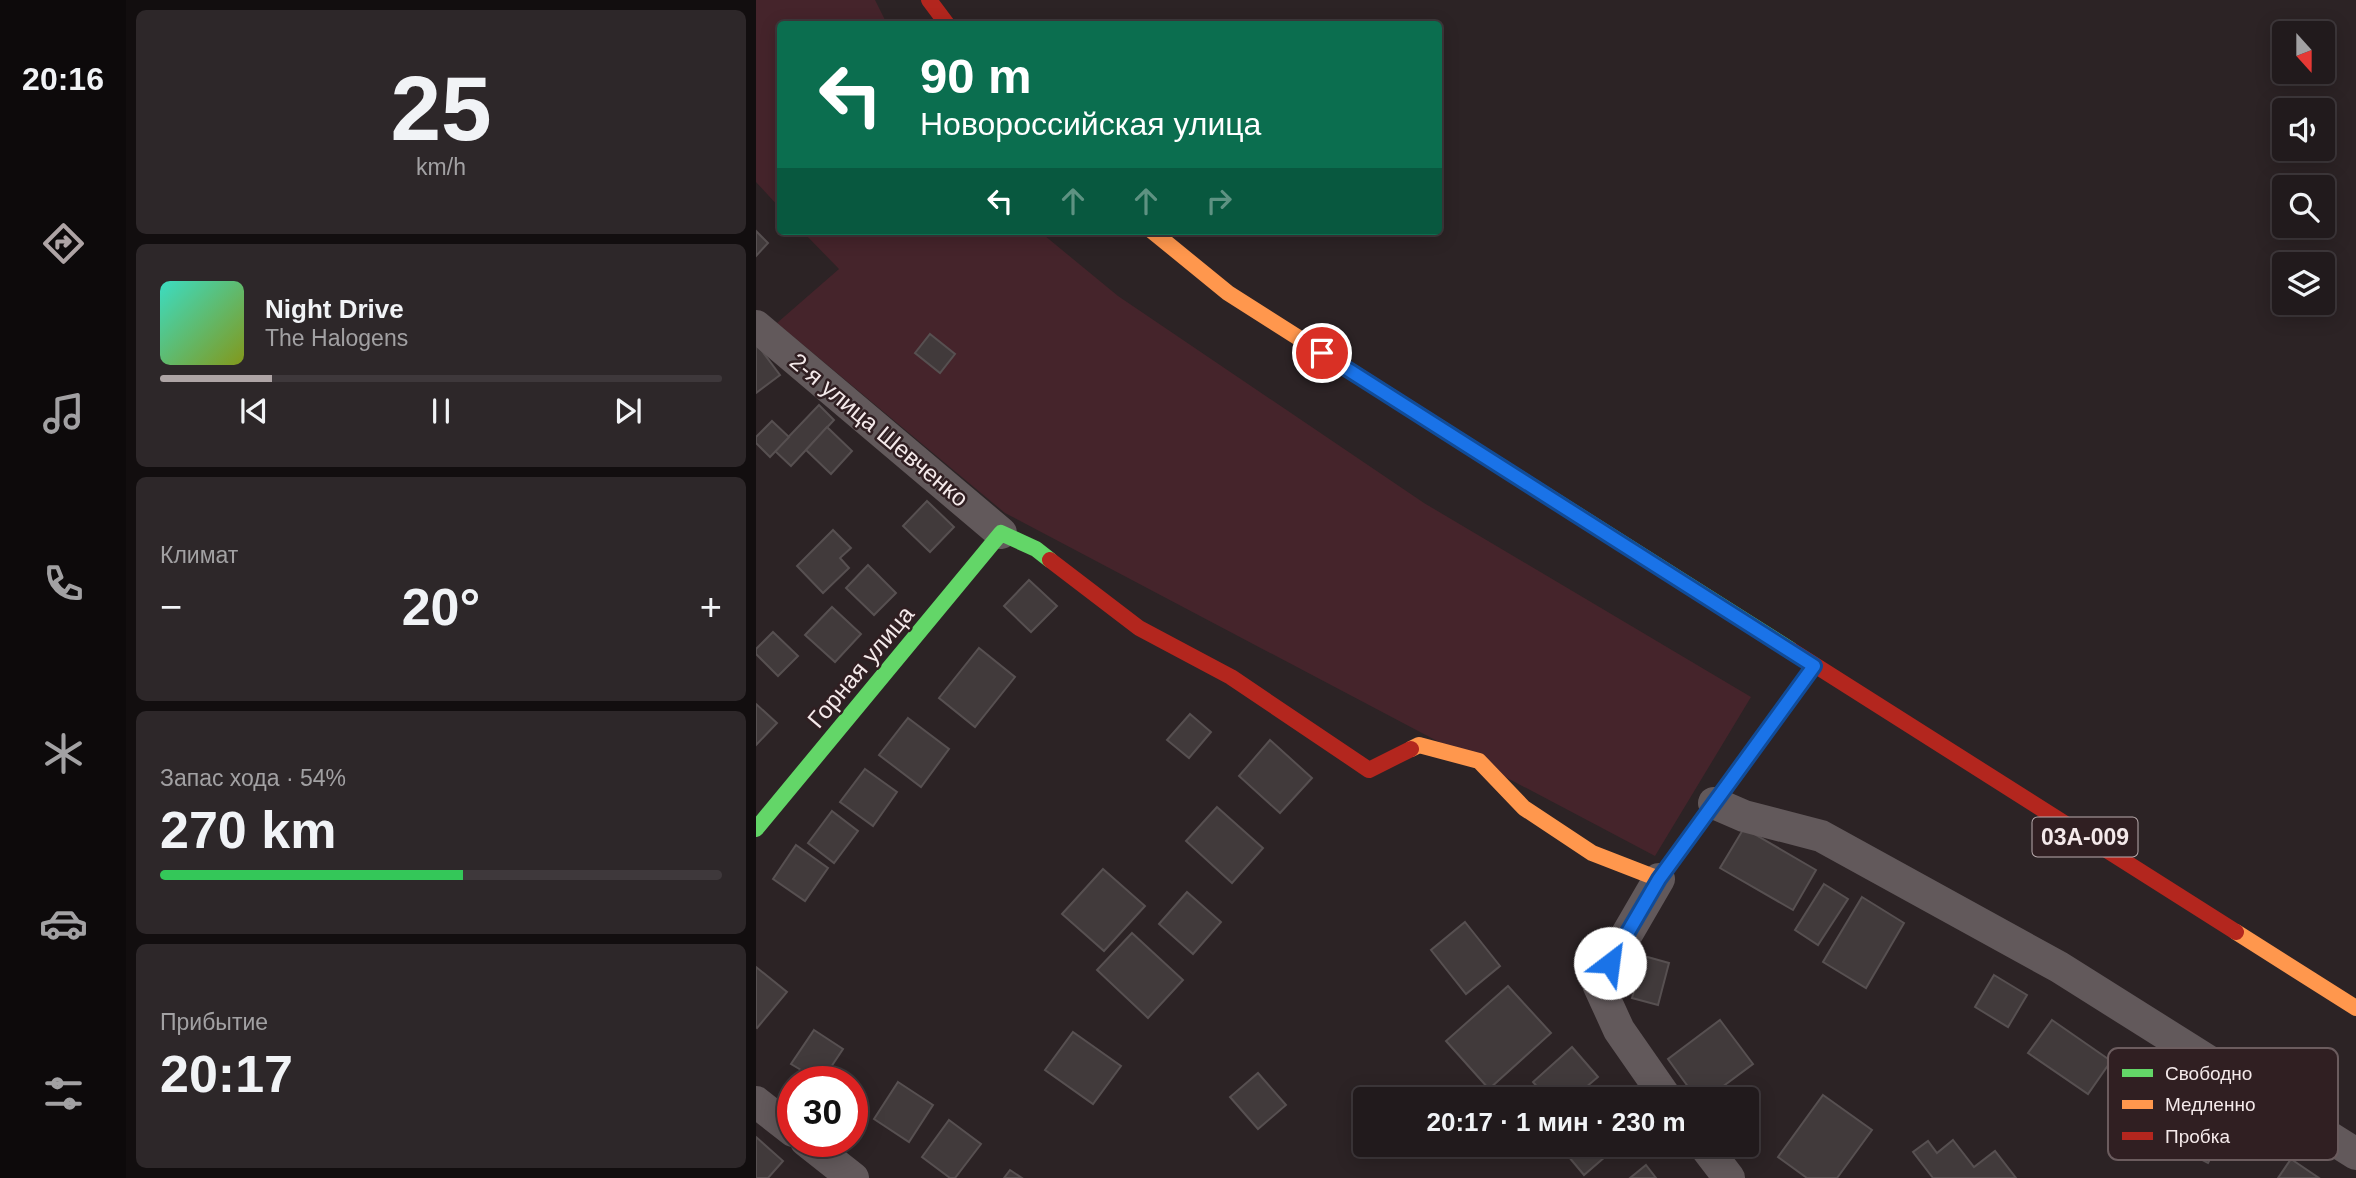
<!DOCTYPE html>
<html lang="ru">
<meta charset="utf-8">
<style>
body{margin:0;font-family:Arial,sans-serif;background:#2d2729;color:#f1f3f6;height:100vh;display:flex;flex-direction:column;font-size:26px;white-space:nowrap}
*{box-sizing:border-box;margin:0}
p{font-size:23px;color:#a2a1a3}
.icon{flex:none;width:38px;height:38px;fill:none;stroke:currentColor;stroke-width:2;stroke-linecap:round;stroke-linejoin:round}
.map{position:relative;flex:1;overflow:hidden}
.details{display:flex;flex-direction:column;gap:10px;padding:10px;background:#120e0f;width:630px}
.details>*{flex:none}
.top-card{position:absolute;left:21px;top:21px;width:665px;height:214px;border-radius:7px;box-shadow:0 4px 18px #0003,0 0 0 2px #3e383b;background:#0b6e4f;color:#fff;overflow:hidden}
.needle{width:46px;rotate:159deg}
.tools{position:absolute;left:1516px;top:21px;display:grid;gap:14px}
.tools a{display:grid;place-items:center;width:63px;height:63px;border-radius:7px;background:#211a1c;box-shadow:0 4px 18px #0003,0 0 0 2px #3e383b;font-size:35px}
.speed{position:absolute;left:21px;top:1066px;display:flex;gap:14px;font-size:35px;font-weight:700;text-align:center}
.speed>*{display:grid;place-content:center;width:91px;height:91px;border-radius:50%;background:#211a1c;box-shadow:0 4px 18px #0003,0 0 0 2px #3e383b;line-height:1}
.speed .limit{border:10px solid #d22;background:#fff;color:#111}
.pin{position:absolute;display:grid;place-items:center;width:60px;height:60px;color:#fff;margin:-30px;border:4px solid #fff;border-radius:50%;box-shadow:0 2px 7px #0007}
.me{position:absolute;width:77px;margin:-38px;rotate:30deg;stroke-linejoin:round;filter:drop-shadow(0 0 5px #0008)}
.turn{display:flex;align-items:center;gap:24px;height:147px;padding:0 28px;font-size:32px}
.turn .icon{width:91px;height:91px;stroke-width:2.5}
.turn b{display:block;font-size:49px;line-height:60px}
.lanes{display:flex;align-items:center;height:66px;padding:0 28px;background:#0003;justify-content:center;gap:35px;direction:ltr}
.lanes .off{opacity:.35}
.big{font-size:52px;font-weight:600;line-height:1.1}
.details .card{flex:1;display:flex;flex-direction:column;justify-content:center;gap:10px;min-width:0;padding:0 24px;border-radius:10px;background:#2d2729}
.details .dial{align-items:center;gap:0}
.dial b{font-size:91px;line-height:1}
.song{display:flex;align-items:center;gap:21px}
.cover{width:84px;height:84px;border-radius:10px;background:linear-gradient(135deg,hsl(170 70% 55%),hsl(70 70% 35%))}
.played{height:7px;border-radius:4px;background:linear-gradient(90deg,#aea4a5 20%,#3e383b 20%)}
.keys{display:flex;justify-content:space-around;direction:ltr}
.heat{display:flex;justify-content:space-between;align-items:center;font-size:38px;direction:ltr}
.charge{height:10px;border-radius:5px;background:linear-gradient(90deg,#34c759 54%,#3e383b 0)}
.trip{position:absolute;left:597px;top:1087px;width:406px;height:70px;border-radius:7px;background:#211a1c;box-shadow:0 4px 18px #0003,0 0 0 2px #3e383b;font-weight:600;line-height:70px;text-align:center}
main{display:flex;flex:1;min-height:0}
.menu{display:flex;flex-direction:column;width:126px;justify-content:space-around;align-items:center;background:#0d0a0b;color:#a2a1a3}
.menu .icon{width:49px;height:49px}
.menu .selected{color:#aea4a5}
.menu b{font-size:32px;color:#f1f3f6}
.map>svg:first-child{display:block}
.green{fill:#45242b}
.building{fill:#413a3b;stroke:#575051;stroke-width:2}
.lines{fill:none;stroke-linecap:round;stroke-linejoin:round}
.street{stroke:#62595b;stroke-width:32}
.fast{stroke:#63d668;stroke-width:16}
.slow{stroke:#ff974d;stroke-width:16}
.jam{stroke:#b3261e;stroke-width:16}
.route-casing{stroke:#114b97;stroke-width:18}
.route{stroke:#1a73e8;stroke-width:12}
.labels{text-anchor:middle;stroke-width:5;stroke-linejoin:round;paint-order:stroke}
.shield{fill:#301f22;stroke:#b9acae;stroke-width:2}
.shield-label{font-size:23px;font-weight:bold;fill:#f4e9ea}
.street-label{font-size:24px;fill:#f4e9ea;stroke:#301f22}
.key{fill:#301f22;stroke:#6b5c5e;stroke-width:2}
.key-label{font-size:19px;fill:#f4e9ea}
</style>
<main>
<nav class="menu">
<b>20:16</b>
<svg class="icon selected" aria-label="directions" viewBox="0 0 24 24"><path d="M12 3l9 9-9 9-9-9zM9 14v-3h6M13 9l2 2-2 2"/></svg>
<svg class="icon" aria-label="music" viewBox="0 0 24 24"><path d="M9 18V5l10-2v13"/><circle cx="6" cy="18" r="3"/><circle cx="16" cy="16" r="3"/></svg>
<svg class="icon" aria-label="phone" viewBox="0 0 24 24"><path d="M5 4h4l2 5-3 2q2 4 5 5l2-3 5 2v4C11 20 4 13 5 4z"/></svg>
<svg class="icon" aria-label="climate" viewBox="0 0 24 24"><path d="M12 3v18M4 7l16 10M4 17L20 7"/></svg>
<svg class="icon" aria-label="car" viewBox="0 0 24 24"><path d="M5 17H2v-5l4-1 3-4h7l3 4 3 1v5h-3M9 17h6M6 11h13"/><circle cx="7" cy="17" r="2"/><circle cx="17" cy="17" r="2"/></svg>
<svg class="icon" aria-label="filters" viewBox="0 0 24 24"><path d="M4 7h16M4 17h16"/><circle cx="9" cy="7" r="2"/><circle cx="15" cy="17" r="2"/></svg>
</nav>
<section class="details">
<div class="card dial"><b>25</b><p>km/h</p></div>
<div class="card">
<div class="song"><i class="cover"></i><div><b>Night Drive</b><p>The Halogens</p></div></div>
<div class="played"></div>
<div class="keys"><svg class="icon" aria-label="previous" viewBox="0 0 24 24"><path d="M18 5L8 12l10 7zM5 5v14"/></svg><svg class="icon" aria-label="pause" viewBox="0 0 24 24"><path d="M8 5v14M16 5v14"/></svg><svg class="icon" aria-label="next" viewBox="0 0 24 24"><path d="M6 5l10 7-10 7zM19 5v14"/></svg></div>
</div>
<div class="card"><p>Климат</p>
<div class="heat"><a>−</a><b class="big">20°</b><a>+</a></div>
</div>
<div class="card"><p>Запас хода · 54%</p><b class="big">270 km</b><div class="charge"></div></div>
<div class="card"><p>Прибытие</p><b class="big">20:17</b></div>
</section>
<div class="map">
<svg width="1600" height="1178" viewBox="0 0 1600 1178">
<rect width="100%" height="100%" fill="#2c2325"/>
<!-- green -->
<g class="green">
<polygon points="0,0 119,0 131,24 24,24 24,208 0,182"/>
<polygon points="46,231 283,231 362,296 668,503 995,697 899,856 249,513 21,323 83,269"/>
</g>
<!-- building -->
<g class="building">
<polygon points="0,231 12,243 0,256"/>
<polygon points="174,334 199,354 184,373 159,353"/>
<polygon points="0,343 24,375 0,393"/>
<polygon points="63,405 78,420 35,466 19,451"/>
<polygon points="16,421 33,437 14,457 0,443 0,437"/>
<polygon points="71,427 96,451 75,474 50,450"/>
<polygon points="171,501 198,527 174,552 147,526"/>
<polygon points="77,530 95,548 84,558 93,568 67,593 41,566"/>
<polygon points="112,565 140,593 118,615 90,588"/>
<polygon points="273,580 301,606 275,632 248,606"/>
<polygon points="76,607 105,634 79,662 49,635"/>
<polygon points="17,632 42,656 22,676 0,654 0,649"/>
<polygon points="223,648 259,677 219,727 183,698"/>
<polygon points="0,704 21,723 0,745"/>
<polygon points="434,714 455,732 433,758 411,740"/>
<polygon points="152,718 193,749 165,787 123,755"/>
<polygon points="514,740 556,778 524,813 483,776"/>
<polygon points="109,769 141,792 117,826 84,802"/>
<polygon points="461,807 507,848 476,883 430,841"/>
<polygon points="76,811 102,831 78,863 52,843"/>
<polygon points="988,828 1060,870 1037,910 964,868"/>
<polygon points="40,845 72,868 49,901 17,879"/>
<polygon points="347,869 389,906 348,951 306,914"/>
<polygon points="1068,884 1092,899 1062,945 1039,930"/>
<polygon points="431,892 465,922 437,954 403,924"/>
<polygon points="1106,897 1148,923 1110,988 1067,962"/>
<polygon points="709,922 744,966 710,994 675,950"/>
<polygon points="376,933 427,980 392,1018 341,970"/>
<polygon points="888,956 913,963 902,1005 876,998"/>
<polygon points="0,967 31,992 1,1028 0,1027"/>
<polygon points="1238,975 1271,995 1252,1027 1219,1007"/>
<polygon points="752,986 795,1033 733,1089 690,1041"/>
<polygon points="964,1020 997,1064 950,1099 941,1099 912,1059"/>
<polygon points="1296,1020 1355,1061 1332,1094 1272,1053"/>
<polygon points="58,1030 87,1049 65,1082 35,1064"/>
<polygon points="317,1032 365,1066 337,1104 289,1070"/>
<polygon points="816,1047 842,1077 816,1099 792,1099 777,1082"/>
<polygon points="502,1073 530,1105 502,1129 474,1097"/>
<polygon points="142,1082 177,1105 153,1142 118,1119"/>
<polygon points="1067,1095 1116,1130 1081,1178 1051,1178 1022,1157"/>
<polygon points="1399,1095 1469,1131 1452,1163 1382,1127"/>
<polygon points="193,1120 225,1144 199,1178 194,1178 166,1157"/>
<polygon points="0,1137 27,1161 12,1178 0,1178"/>
<polygon points="1197,1140 1218,1167 1239,1151 1260,1178 1177,1178 1157,1152 1172,1141 1181,1153"/>
<polygon points="802,1144 864,1144 828,1175"/>
<polygon points="1535,1159 1563,1178 1522,1178"/>
<polygon points="890,1165 900,1178 874,1178"/>
<polygon points="254,1170 266,1178 248,1178"/>
</g>
<g class="lines">
<!-- street -->
<g class="street">
<polyline points="0,326 245,533"/>
<polyline points="958,803 988,816 1065,836 1303,967 1600,1154"/>
<polyline points="903,879 842,984 863,1030 911,1099"/>
<polyline points="0,1102 37,1131"/>
<polyline points="50,1141 97,1178"/>
<polyline points="947,1144 973,1178"/>
</g>
<!-- fast -->
<g class="fast">
<polyline points="683,427 1035,650"/>
<polyline points="0,829 245,533 280,549 294,560"/>
</g>
<!-- slow -->
<g class="slow">
<polyline points="396,231 472,293 683,427"/>
<polyline points="655,749 663,745 723,761 768,808 836,853 903,879 987,764"/>
<polyline points="1480,932 1600,1008"/>
</g>
<!-- jam -->
<g class="jam">
<polyline points="173,0 191,24"/>
<polyline points="294,560 383,628 475,677 613,770 655,749"/>
<polyline points="1035,650 1480,932"/>
<polyline points="987,764 1058,666"/>
</g>
</g>
<g class="lines">
<defs>
<polyline id="route" points="566,353 1058,666 903,879 854,963"/>
</defs>
<!-- route casing -->
<use href="#route" class="route-casing"/>
<!-- route -->
<use href="#route" class="route"/>
</g>
<g class="labels">
<!-- shield labels -->
<rect class="shield" x="1276.5" y="817.5" width="105" height="39" rx="5"/>
<g class="shield-label">
<text x="1329" y="845">03А-009</text>
</g>
<!-- street labels -->
<g class="street-label">
<text transform="translate(123 430) rotate(40)" y="8">2-я улица Шевченко</text>
<text transform="translate(105 667) rotate(-50)" y="8">Горная улица</text>
</g>
</g>
<!-- legend -->
<rect x="1352" y="1048" width="230" height="112" rx="10" class="key"/>
<rect x="1366" y="1069" width="31" height="8" fill="#63d668"/>
<rect x="1366" y="1100" width="31" height="9" fill="#ff974d"/>
<rect x="1366" y="1132" width="31" height="8" fill="#b3261e"/>
<g class="key-label">
<text x="1409" y="1080">Свободно</text>
<text x="1409" y="1111">Медленно</text>
<text x="1409" y="1143">Пробка</text>
</g>
</svg>
<div class="tools">
<a><svg class="needle" viewBox="-14 -14 28 28"><path d="M0-13l5 13h-10z" fill="#e53935"/><path d="M0 13l5-13h-10z" fill="#a2a1a3"/></svg></a>
<a><svg class="icon" aria-label="sound" viewBox="0 0 24 24"><path d="M4 9h4l5-4v14l-5-4H4zM17 9q2 3 0 6"/></svg></a>
<a><svg class="icon" aria-label="search" viewBox="0 0 24 24"><circle cx="10" cy="10" r="6"/><path d="M15 15l6 6"/></svg></a>
<a><svg class="icon" aria-label="layers" viewBox="0 0 24 24"><path d="M12 4l9 5-9 5-9-5zM3 14l9 5 9-5"/></svg></a>
</div>
<div class="speed"><div class="limit">30</div></div>
<div class="pin" style="left:566px;top:353px;background:#d93025"><svg class="icon" aria-label="arrive" viewBox="0 0 24 24"><path d="M6 21V4h12l-3 4 3 4H6"/></svg></div>
<svg class="me" style="left:854px;top:963px" viewBox="-20 -20 40 40"><circle r="19" fill="#fff"/><path d="M0-13L10 11 0 6-10 11z" fill="#1a73e8"/></svg>
<div class="trip">20:17 · 1 мин · 230 m</div>
<div class="top-card">
<div class="turn"><svg class="icon" aria-label="left" viewBox="0 0 24 24"><path d="M17 20v-9H6M10 6l-5 5 5 5"/></svg><div><b>90 m</b>Новороссийская улица</div></div>
<div class="lanes"><svg class="icon" aria-label="left" viewBox="0 0 24 24"><path d="M17 20v-9H6M10 6l-5 5 5 5"/></svg><svg class="icon off" aria-label="ahead" viewBox="0 0 24 24"><path d="M12 20V5M6 11l6-6 6 6"/></svg><svg class="icon off" aria-label="ahead" viewBox="0 0 24 24"><path d="M12 20V5M6 11l6-6 6 6"/></svg><svg class="icon off" aria-label="right" viewBox="0 0 24 24"><path d="M7 20v-9h11M14 6l5 5-5 5"/></svg></div>
</div>
</div>
</main>
